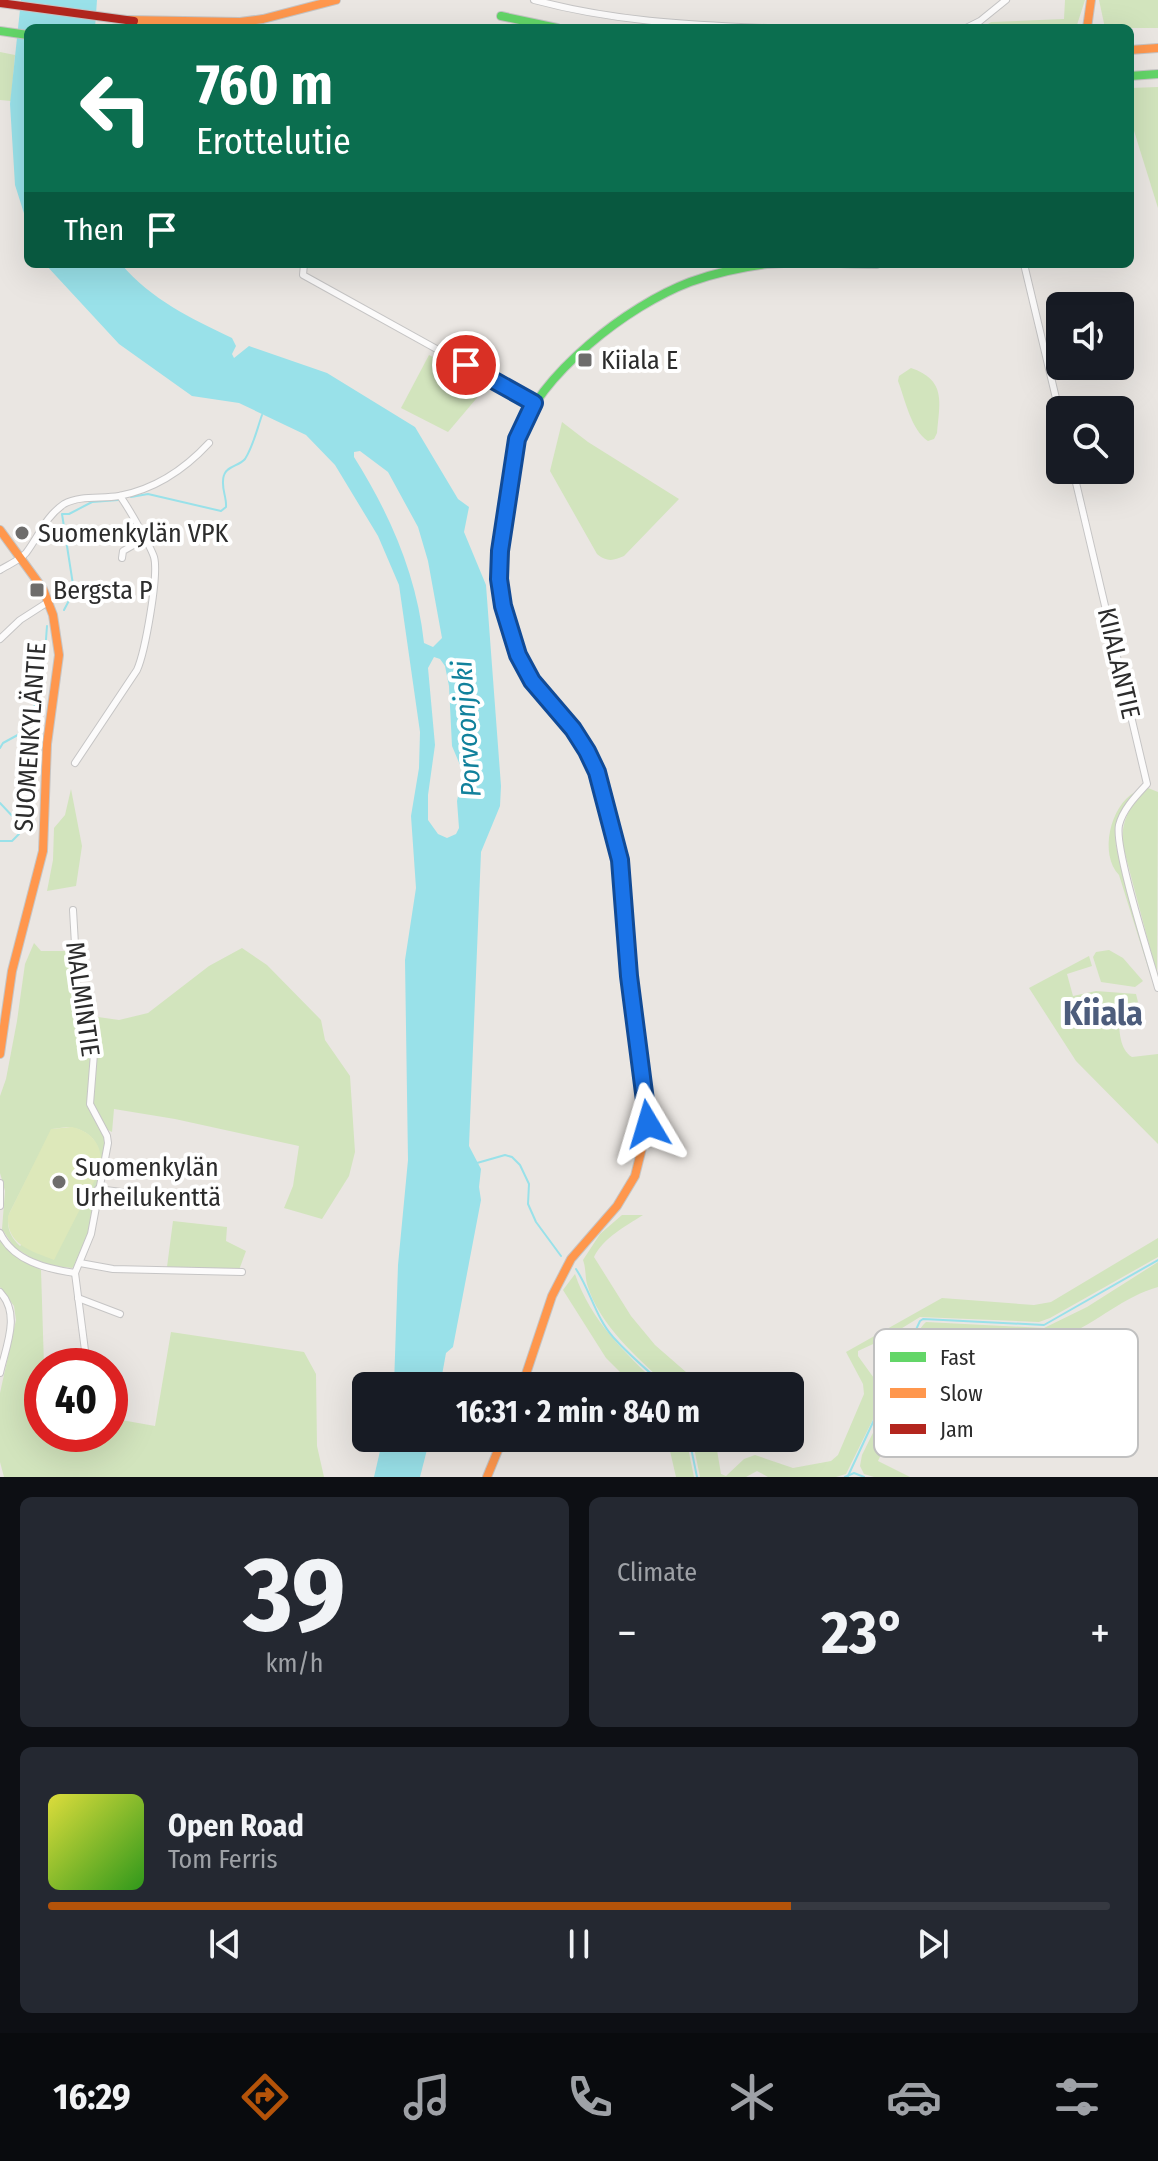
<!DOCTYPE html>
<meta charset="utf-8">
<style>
body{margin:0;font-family:"Fira Sans Condensed",sans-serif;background:#242831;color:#f1f3f6;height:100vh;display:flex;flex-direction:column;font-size:30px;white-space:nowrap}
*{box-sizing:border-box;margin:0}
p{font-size:26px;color:#9ea1a6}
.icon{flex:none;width:44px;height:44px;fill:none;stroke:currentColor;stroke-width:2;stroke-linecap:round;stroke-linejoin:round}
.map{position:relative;height:1477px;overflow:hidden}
.panel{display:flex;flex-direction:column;gap:20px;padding:20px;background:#0d0f14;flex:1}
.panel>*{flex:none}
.banner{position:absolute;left:24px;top:24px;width:1110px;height:244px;border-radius:12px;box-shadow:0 8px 32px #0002;background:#0b6e4f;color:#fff;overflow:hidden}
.tools{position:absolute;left:1046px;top:292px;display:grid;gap:16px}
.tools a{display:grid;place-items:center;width:88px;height:88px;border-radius:12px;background:#171b24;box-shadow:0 8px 32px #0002;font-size:40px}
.speed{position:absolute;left:24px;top:1348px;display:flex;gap:16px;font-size:40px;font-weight:700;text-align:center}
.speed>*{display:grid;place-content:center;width:104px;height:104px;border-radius:50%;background:#171b24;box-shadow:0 8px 32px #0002;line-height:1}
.speed .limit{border:12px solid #d22;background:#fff;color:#111}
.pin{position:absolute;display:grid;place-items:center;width:68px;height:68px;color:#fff;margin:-34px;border:4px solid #fff;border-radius:50%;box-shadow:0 2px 8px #0007}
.me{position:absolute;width:88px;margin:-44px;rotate:353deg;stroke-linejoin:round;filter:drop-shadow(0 0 6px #0008)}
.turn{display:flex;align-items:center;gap:28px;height:168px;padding:0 40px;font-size:36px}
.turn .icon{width:104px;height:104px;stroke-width:2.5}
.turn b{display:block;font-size:56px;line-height:68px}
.then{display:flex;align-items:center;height:76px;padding:0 40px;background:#0003;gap:16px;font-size:30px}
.big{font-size:60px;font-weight:700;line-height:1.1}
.panel .widget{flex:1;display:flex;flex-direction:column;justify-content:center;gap:12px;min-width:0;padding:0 28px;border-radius:12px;background:#242831}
.panel .dial{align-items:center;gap:0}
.dial b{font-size:104px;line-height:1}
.song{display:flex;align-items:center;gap:24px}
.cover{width:96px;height:96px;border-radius:12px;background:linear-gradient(135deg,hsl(60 70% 55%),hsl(110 70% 35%))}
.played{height:8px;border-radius:4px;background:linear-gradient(90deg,#b45309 70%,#363941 70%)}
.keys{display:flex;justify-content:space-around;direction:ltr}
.heat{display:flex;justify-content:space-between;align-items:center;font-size:44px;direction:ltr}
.panel .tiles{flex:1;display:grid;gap:20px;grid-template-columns:1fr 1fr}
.widget:last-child{grid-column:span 2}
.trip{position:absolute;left:352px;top:1372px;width:452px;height:80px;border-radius:12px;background:#171b24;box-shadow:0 8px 32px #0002;font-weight:700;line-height:80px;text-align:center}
.dock{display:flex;height:128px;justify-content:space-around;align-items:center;background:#090b0e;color:#9ea1a6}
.dock .icon{width:56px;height:56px}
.dock .current{color:#b45309}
.dock b{font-size:36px;color:#f1f3f6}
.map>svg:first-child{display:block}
.green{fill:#d2e4bd;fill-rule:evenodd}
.pitch{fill:#dde8ba}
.water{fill:#99e1e9;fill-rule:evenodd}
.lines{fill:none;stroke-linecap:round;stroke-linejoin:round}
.stream{stroke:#99e1e9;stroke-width:2}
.street-casing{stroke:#c6c5c5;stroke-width:8}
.fast-casing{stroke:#c6c5c5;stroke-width:10}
.slow-casing{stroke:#c6c5c5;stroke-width:10}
.jam-casing{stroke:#c6c5c5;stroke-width:10}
.street{stroke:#fcfbfb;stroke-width:6}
.fast{stroke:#63d668;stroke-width:8}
.slow{stroke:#ff974d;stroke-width:8}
.jam{stroke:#b3261e;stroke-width:8}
.route-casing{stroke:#114b97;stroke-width:20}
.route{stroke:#1a73e8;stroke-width:14}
.poi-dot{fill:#6e6d6c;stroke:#fff;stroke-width:3}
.labels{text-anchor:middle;stroke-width:8;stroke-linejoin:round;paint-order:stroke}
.poi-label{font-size:26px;fill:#2c2c2c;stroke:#fff;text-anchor:start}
.street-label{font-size:26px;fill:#2c2c2c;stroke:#fff}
.water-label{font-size:28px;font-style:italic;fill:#11819c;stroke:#fff}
.district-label{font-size:34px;font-weight:bold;fill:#4d5d7c;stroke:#fff}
.key{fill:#fff;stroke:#c0c0c0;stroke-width:2}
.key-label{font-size:22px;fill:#2c2c2c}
</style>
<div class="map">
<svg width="1158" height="1477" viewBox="0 0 1158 1477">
<rect width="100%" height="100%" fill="#eae6e2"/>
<!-- green -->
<g class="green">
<polygon points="1065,0 1085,0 1076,28 982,28 991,22 1064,19"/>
<polygon points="1099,0 1158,0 1158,28 1105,28"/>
<polygon points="0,52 15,55 11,101 0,100"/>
<polygon points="1158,87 1158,208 1130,118 1130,88"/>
<polygon points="429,355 487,386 448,432 401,408"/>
<path d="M911 368C946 380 940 401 937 433L934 439 928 441C911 430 905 399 898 381L899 376Z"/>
<path d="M562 422 588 442 679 499 624 556C613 561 607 562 597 554L550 471Z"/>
<path d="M1148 788 1158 792 1157 975 1123 846C1120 821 1130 805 1148 788Z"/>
<polygon points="71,789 82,846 76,886 47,891 53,860 54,828 65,815"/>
<path d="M1135 792C1121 811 1115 822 1116 846L1151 977 1119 875C1099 854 1110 806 1135 792Z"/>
<path d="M34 943 41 951H72L74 996 87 1018 92 1039 87 1106 104 1136 105 1150 88 1234 76 1265 72 1268 54 1266 33 1259 14 1247 2 1229 5 1191 0 1173V1096L6 1079 17 1021 25 964ZM67 1127C90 1129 103 1144 100 1168L20 1246C10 1237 5 1225 10 1212L52 1129Z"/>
<polygon points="242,948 267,965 321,1020 325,1040 350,1076 355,1152 349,1176 322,1219 284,1208 293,1186 299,1146 175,1119 114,1109 112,1132 106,1129 93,1109 97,1038 93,1020 98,1017 119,1020 148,1013 209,966"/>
<polygon points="1109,950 1123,958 1143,981 1135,987 1101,982 1093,957 1096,952"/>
<path d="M1089 956 1092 966 1067 974 1073 996 1096 991 1136 994 1138 1002 1125 1007 1127 1013 1118 1017C1120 1031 1119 1049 1132 1057L1158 1054V1144L1076 1061 1029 988Z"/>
<path d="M622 1215H643C626 1226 603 1238 594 1257L631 1316 655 1345 702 1386H668C638 1358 599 1325 587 1284 585 1276 586 1268 583 1260L600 1234Z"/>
<polygon points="173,1221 227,1227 226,1241 246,1251 239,1270 167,1267"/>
<polygon points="1158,1238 1158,1257 1050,1318 1039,1322 920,1317 886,1338 858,1351 858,1356 884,1392 882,1401 846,1474 836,1477 768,1477 757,1471 746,1477 700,1477 692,1438 715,1438 721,1474 726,1476 744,1459 755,1455 793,1468 831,1461 838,1455 864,1394 863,1384 846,1352 942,1298 1034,1305 1051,1302"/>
<polygon points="0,1241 14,1255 41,1270 44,1366 42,1434 110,1434 110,1418 155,1426 171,1332 304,1352 316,1374 317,1446 324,1477 4,1477 0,1462 0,1393 16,1320 14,1306 0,1287"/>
<path d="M1158 1262V1287C1124 1296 1097 1323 1064 1336 1025 1352 974 1343 933 1344L878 1461 910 1477H874L864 1474 860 1466 862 1455C876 1426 892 1397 906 1369 913 1353 913 1334 926 1322L1044 1328 1087 1307Z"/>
<path d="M575 1274C591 1321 625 1353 660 1386H634L606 1358 563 1290Z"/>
<polygon points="667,1438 686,1438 694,1477 676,1477"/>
</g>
<!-- pitch -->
<path class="pitch" d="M72 1127C93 1132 103 1146 101 1168L54 1260C32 1251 6 1245 8 1216L51 1129Z"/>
<!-- water -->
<g class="water">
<polygon points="21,0 97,0 95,28 28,28 28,226 15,185 10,104"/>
<path d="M45 264H121C152 300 190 318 232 338L236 346 232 354 234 358 249 346 327 373 415 427 458 499 469 507 464 532 486 585 501 786 500 806 481 852 469 1146 481 1169 479 1187 481 1200 453 1347 446 1353 440 1386H394L398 1265 408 1160 405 960 416 888 411 816 419 768 420 732 399 585 378 536 335 465 306 435 239 403 192 396 119 344ZM360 451 388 472 418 527 428 561 442 638 433 647 424 643C417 576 390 514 354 457V452ZM434 657 440 659 445 666 449 686 452 746 463 772 457 801 459 828 456 834 447 838 438 834 428 820V795L435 745 428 668Z"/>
<polygon points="383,1438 430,1438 420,1477 374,1477"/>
</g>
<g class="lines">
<!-- stream -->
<g class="stream">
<path d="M131 497 148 494 221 511 226 507C227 497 220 486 224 475 227 466 239 466 245 459 253 447 257 429 262 415"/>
<polyline points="64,610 74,591 62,514 69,514 92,502 118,500"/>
<polyline points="0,748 3,743 25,731 30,720 43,679 47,626"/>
<polyline points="0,803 16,820 19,834 12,841 0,841"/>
<polyline points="477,1163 505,1155 512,1157 520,1165 529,1184 528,1204 536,1222 561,1256"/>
<path d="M576 1269C590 1290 596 1318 613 1337 628 1354 648 1371 665 1386"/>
<polyline points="689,1438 697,1477"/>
<polyline points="848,1476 920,1321 923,1319 1044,1325 1158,1260"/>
<polyline points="845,1477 854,1473 864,1477"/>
</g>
<defs>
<g id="street">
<path d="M534 0C612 21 686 25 767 28"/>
<polyline points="966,28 980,21 1006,0"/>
<polyline points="304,264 303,275 534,403"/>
<polyline points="1024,264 1060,415"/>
<path d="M1073 470 1147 784C1136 796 1123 809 1119 825 1114 848 1150 959 1158 988"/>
<polyline points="122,558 123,551 144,539"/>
<path d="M0 570C8 565 20 560 26 553 39 536 45 517 64 504 80 495 102 499 119 496 156 489 184 470 209 443"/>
<polyline points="0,639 20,620 48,602"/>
<path d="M75 763 137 670C145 652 159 575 154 557 150 545 128 507 120 496"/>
<polyline points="73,910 78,996 90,1018 95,1041 90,1104 107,1136 108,1143 91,1234 75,1273 87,1366"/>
<polyline points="0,1183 0,1206"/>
<polyline points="98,1189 129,1193"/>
<path d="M0 1233C13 1261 47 1269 75 1273"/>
<polyline points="80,1263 113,1269 242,1272"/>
<path d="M0 1292C21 1314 6 1346 0 1373"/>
<polyline points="78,1298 120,1314"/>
</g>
<g id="fast">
<polyline points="501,16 557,28"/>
<polyline points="0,31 28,35"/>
<polyline points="1130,76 1158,74"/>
<path d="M528 674C496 614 497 569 507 503 510 482 511 457 518 437 541 373 627 306 690 282 715 273 742 267 767 264 803 260 841 264 877 264"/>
</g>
<g id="slow">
<polyline points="127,20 240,22 263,19 336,0"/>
<polyline points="1087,28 1091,0"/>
<polyline points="1130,50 1158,48"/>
<polyline points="0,530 43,589 53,615 59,655 47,744 43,851 12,971 0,1054"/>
<polyline points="522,1386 552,1296 571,1259 617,1206 635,1176 648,1124 627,950"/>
<polyline points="487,1477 503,1438"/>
</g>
<g id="jam">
<polyline points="0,3 134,21"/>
<path d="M528 674C544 703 572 723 588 753 618 809 622 888 627 950"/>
</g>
</defs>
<!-- street casing -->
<use href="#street" class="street-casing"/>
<!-- fast casing -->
<use href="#fast" class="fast-casing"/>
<!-- slow casing -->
<use href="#slow" class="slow-casing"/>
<!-- jam casing -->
<use href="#jam" class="jam-casing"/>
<!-- street -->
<use href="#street" class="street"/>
<!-- fast -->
<use href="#fast" class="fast"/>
<!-- slow -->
<use href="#slow" class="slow"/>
<!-- jam -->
<use href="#jam" class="jam"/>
</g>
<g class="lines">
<defs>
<polyline id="route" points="466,365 534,403 517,439 500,551 499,579 503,606 518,655 532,681 573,729 587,751 597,772 620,860 629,976 648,1124"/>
</defs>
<!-- route casing -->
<use href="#route" class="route-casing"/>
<!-- route -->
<use href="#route" class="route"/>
</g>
<!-- markers -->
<g class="poi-dot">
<rect x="577" y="352" width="16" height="16" rx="4"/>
<circle cx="22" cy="533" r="8"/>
<rect x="29" y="582" width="16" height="16" rx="4"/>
<circle cx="59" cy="1182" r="8"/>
</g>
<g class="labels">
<!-- poi labels -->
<g class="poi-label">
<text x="601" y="369">Kiiala E</text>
<text x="38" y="542">Suomenkylän VPK</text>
<text x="53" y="599">Bergsta P</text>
<text x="75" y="1176">Suomenkylän<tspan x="75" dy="30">Urheilukenttä</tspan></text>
</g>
<!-- street labels -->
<g class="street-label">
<text transform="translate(1119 663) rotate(77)" y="9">KIIALANTIE</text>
<text transform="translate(30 737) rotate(-86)" y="9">SUOMENKYLÄNTIE</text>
<text transform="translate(83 999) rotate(82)" y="9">MALMINTIE</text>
</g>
<!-- water labels -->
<g class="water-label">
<text transform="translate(466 729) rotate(-94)" y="10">Porvoonjoki</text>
</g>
<!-- district labels -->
<g class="district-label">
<text x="1103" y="1025">Kiiala</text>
</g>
</g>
<!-- legend -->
<rect x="874" y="1329" width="264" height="128" rx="12" class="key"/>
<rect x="890" y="1352" width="36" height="10" fill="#63d668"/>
<rect x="890" y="1388" width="36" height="10" fill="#ff974d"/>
<rect x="890" y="1424" width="36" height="10" fill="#b3261e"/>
<g class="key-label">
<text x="940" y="1365">Fast</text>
<text x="940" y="1401">Slow</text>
<text x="940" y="1437">Jam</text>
</g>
</svg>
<div class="tools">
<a><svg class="icon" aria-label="sound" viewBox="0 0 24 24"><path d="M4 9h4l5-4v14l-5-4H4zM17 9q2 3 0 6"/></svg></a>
<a><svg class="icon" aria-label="search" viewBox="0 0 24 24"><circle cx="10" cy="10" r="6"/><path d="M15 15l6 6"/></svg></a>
</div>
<div class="speed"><div class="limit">40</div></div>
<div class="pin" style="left:466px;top:365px;background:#d93025"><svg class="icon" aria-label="arrive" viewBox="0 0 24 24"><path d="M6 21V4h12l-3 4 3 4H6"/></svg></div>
<svg class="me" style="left:648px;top:1124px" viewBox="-20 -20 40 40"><path d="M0-17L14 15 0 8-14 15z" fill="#1a73e8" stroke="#fff" stroke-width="4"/></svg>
<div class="trip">16:31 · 2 min · 840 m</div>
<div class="banner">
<div class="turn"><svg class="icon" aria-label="left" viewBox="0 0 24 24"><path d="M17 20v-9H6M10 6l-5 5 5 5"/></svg><div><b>760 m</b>Erottelutie</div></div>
<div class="then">Then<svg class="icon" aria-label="arrive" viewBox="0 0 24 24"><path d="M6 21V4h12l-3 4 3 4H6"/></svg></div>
</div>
</div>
<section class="panel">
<div class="tiles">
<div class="widget dial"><b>39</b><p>km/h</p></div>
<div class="widget"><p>Climate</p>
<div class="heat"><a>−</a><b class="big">23°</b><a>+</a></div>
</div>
<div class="widget">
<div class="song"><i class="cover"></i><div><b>Open Road</b><p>Tom Ferris</p></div></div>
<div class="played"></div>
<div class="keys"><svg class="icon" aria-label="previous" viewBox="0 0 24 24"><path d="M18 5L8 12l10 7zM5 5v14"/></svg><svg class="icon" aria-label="pause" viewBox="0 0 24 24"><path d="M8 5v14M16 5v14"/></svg><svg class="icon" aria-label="next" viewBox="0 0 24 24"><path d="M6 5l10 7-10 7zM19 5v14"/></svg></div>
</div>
</div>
</section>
<nav class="dock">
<b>16:29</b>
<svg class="icon current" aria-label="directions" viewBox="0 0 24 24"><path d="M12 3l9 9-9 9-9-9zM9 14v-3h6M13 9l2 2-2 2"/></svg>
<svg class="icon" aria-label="music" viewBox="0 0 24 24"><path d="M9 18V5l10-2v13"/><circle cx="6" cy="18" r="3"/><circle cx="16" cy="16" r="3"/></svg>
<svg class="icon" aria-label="phone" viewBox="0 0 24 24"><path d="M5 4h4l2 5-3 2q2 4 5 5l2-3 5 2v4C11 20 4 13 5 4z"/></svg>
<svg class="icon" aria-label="climate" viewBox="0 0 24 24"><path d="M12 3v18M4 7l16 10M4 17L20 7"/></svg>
<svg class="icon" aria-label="car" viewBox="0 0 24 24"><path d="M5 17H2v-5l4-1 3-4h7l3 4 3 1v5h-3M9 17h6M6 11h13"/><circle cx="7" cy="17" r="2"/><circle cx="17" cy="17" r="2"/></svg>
<svg class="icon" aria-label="filters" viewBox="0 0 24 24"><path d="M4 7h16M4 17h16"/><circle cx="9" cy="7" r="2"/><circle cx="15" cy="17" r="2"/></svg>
</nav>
